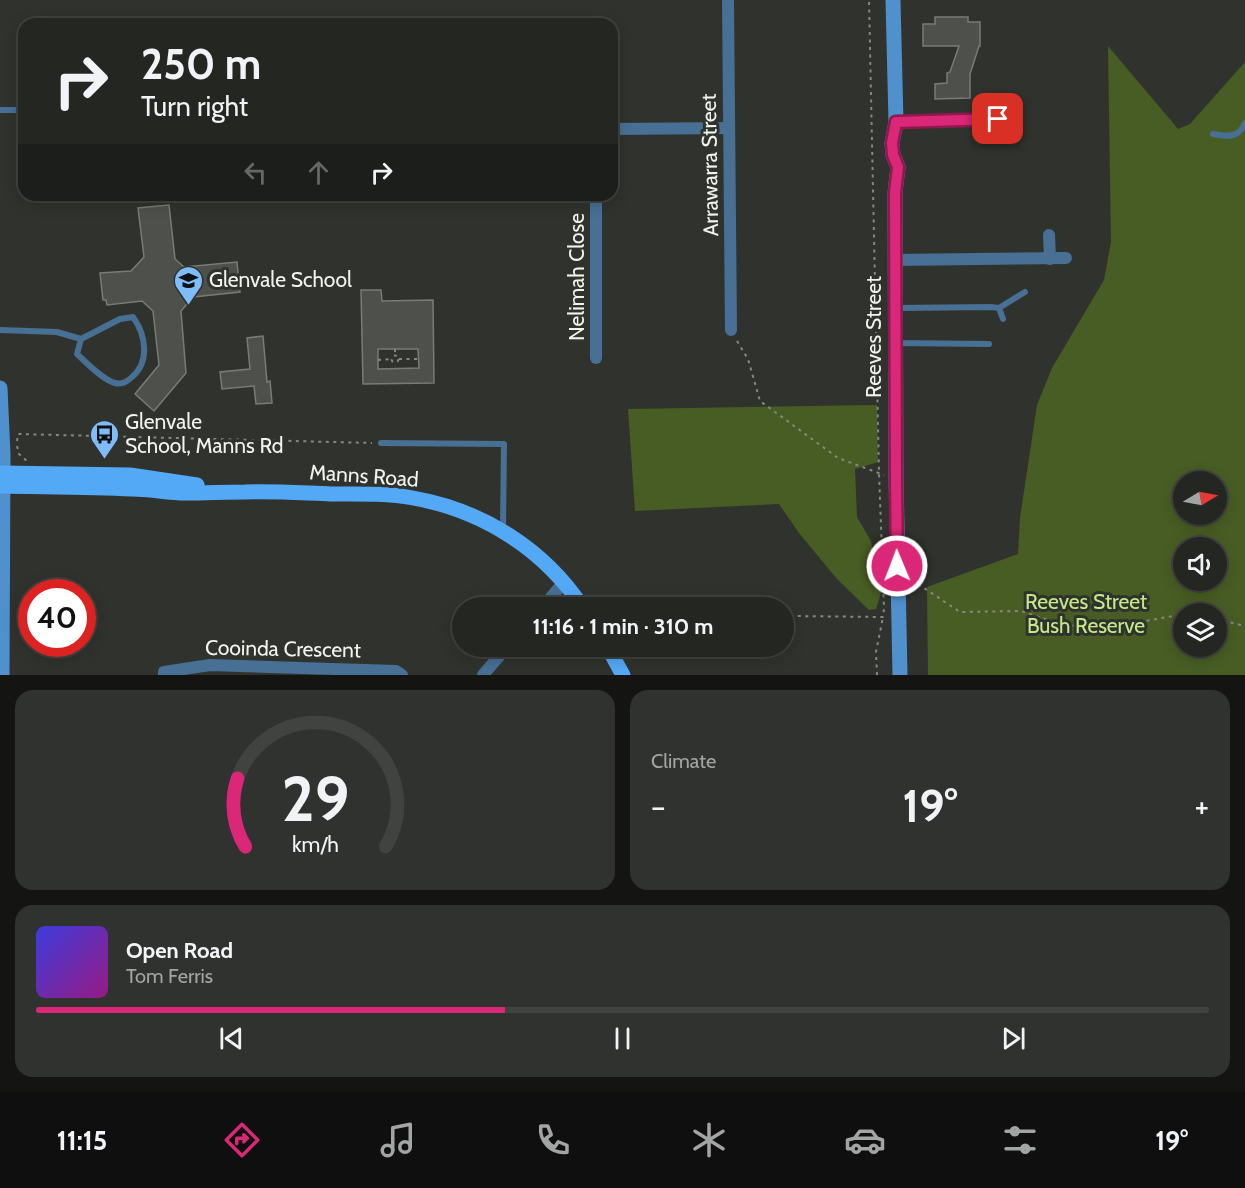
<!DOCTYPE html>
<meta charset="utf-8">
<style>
body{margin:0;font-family:Cabin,sans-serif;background:#30322f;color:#f1f3f6;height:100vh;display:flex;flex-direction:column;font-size:22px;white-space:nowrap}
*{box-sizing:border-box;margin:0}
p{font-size:20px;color:#a3a5a5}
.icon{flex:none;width:33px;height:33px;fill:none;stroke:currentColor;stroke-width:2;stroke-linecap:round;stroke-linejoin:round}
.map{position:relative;height:675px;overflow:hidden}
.panel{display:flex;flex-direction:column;gap:15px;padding:15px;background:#141513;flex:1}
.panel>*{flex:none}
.banner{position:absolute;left:18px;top:18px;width:600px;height:183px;border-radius:18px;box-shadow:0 3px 15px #0003,0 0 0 2px #414340;background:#242622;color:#f1f3f6;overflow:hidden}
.needle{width:39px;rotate:80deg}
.fabs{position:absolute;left:1173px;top:471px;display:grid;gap:12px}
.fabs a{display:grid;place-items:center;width:54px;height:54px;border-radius:50%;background:#242622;box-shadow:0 3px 15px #0003,0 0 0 2px #414340;font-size:30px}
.speed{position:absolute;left:18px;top:579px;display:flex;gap:12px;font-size:30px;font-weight:700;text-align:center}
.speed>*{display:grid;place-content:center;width:78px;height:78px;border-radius:50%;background:#242622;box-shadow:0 3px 15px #0003,0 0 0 2px #414340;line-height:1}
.speed .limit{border:9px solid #d22;background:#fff;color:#111}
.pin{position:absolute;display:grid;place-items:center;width:51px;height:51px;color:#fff;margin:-26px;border-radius:12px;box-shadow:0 3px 9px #0006}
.me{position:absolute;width:66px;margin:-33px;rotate:359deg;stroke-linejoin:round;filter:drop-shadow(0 0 4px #0008)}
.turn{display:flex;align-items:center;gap:21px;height:126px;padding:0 24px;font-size:27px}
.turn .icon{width:78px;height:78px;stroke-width:2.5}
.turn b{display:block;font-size:42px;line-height:51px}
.lanes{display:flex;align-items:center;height:57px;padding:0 24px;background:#0003;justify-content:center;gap:30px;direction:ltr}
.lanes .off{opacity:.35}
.big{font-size:45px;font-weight:700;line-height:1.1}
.panel .tile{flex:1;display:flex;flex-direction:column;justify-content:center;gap:9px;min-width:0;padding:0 21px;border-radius:18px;background:#30322f}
.panel .dial{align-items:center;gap:0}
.dial svg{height:156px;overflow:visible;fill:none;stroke:#414340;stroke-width:7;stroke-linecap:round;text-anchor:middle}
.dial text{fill:#f1f3f6;stroke:none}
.song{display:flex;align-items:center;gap:18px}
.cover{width:72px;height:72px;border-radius:9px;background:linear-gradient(135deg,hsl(240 70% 55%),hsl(310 70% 35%))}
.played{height:6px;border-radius:3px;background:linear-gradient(90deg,#db2777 40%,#414340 40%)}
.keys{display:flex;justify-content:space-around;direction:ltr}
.heat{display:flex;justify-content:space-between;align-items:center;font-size:33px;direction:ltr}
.panel .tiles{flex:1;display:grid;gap:15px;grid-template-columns:1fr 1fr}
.tile:last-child{grid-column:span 2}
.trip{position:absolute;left:452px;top:597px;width:342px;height:60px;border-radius:30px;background:#242622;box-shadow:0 3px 15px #0003,0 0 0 2px #414340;font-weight:700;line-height:60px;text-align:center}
.dock{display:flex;height:96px;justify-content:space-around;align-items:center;background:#0e0f0e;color:#a3a5a5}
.dock .icon{width:42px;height:42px}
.dock .selected{color:#db2777}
.dock b{font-size:27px;color:#f1f3f6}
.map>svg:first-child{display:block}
.green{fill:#485d24;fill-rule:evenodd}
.building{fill:#4e514b;stroke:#787c75;stroke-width:1.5;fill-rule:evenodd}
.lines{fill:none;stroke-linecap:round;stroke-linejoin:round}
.path{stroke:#868883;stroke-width:2;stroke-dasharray:3 4.5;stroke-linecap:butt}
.lane{stroke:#486f94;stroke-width:6}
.street{stroke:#486f94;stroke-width:12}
.secondary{stroke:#5090cc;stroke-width:15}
.primary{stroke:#54a9f7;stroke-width:15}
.route-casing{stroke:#8e194d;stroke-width:15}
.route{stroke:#db2777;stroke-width:10}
.labels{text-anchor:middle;stroke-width:6;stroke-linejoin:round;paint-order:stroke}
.street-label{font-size:21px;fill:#f1f3ef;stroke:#30332d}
.poi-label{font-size:21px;fill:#f1f3ef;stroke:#30332d;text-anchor:start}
.park-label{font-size:21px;fill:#c3ea86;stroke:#30332d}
</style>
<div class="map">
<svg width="1245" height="675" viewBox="0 0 1245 675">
<rect width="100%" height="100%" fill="#30332d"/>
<!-- green -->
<g class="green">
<path d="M1108 46 1178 129 1190 124 1245 62V675H928L927 587 1018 554 1020 518 1037 405 1052 368 1104 280 1111 242ZM1184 482H1216V514H1184ZM1184 548H1216V580H1184ZM1184 614H1216V646H1184Z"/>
<polygon points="877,405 878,462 855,469 857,517 871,541 881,593 876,609 869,610 837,579 799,533 779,504 635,511 628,409"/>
</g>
<!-- building -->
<g class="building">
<polygon points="935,17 968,17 968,22 980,22 980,46 979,46 970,74 970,98 935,99 935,84 947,83 947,73 950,72 959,46 923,46 923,24 935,24"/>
<polygon points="169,205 175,259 184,267 237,262 240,292 193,297 181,311 186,373 154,411 135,394 159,365 153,311 142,301 107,305 106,300 103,300 100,273 131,271 144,257 138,208"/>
<path d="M361 290H381L382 301 433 300 434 383 363 384ZM378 349H418L419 368 378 369Z"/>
<polygon points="263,336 267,382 270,381 272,403 256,404 254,386 222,389 220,372 250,369 247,338"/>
</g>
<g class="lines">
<!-- path -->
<g class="path">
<polyline points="737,341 748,359 760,401 838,458 884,475"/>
<polyline points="395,349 395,356"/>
<circle cx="395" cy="359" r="3.5"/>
<polyline points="399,359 419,359"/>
<polyline points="378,360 392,359"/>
<polyline points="17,441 18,434 372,443"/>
<polyline points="17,446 19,454 27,461"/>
<polyline points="912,580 960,612 1021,611 1060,624 1102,629 1178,615 1184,615"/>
<polyline points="783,618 793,616 883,617 884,608 879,473 869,0"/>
<polyline points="1216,619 1245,626"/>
<polyline points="877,675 876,652 883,617"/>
</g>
<!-- lane -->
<g class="lane">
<polyline points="0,110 24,110"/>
<polyline points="896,122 997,119 1011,121"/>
<path d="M1213 134C1227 137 1239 138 1245 123"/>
<polyline points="896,308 991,307 999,308 1003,319"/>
<polyline points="999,308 1025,292"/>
<path d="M0 330 57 332 81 339 120 319 133 317C146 335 150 362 132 377 127 382 122 385 115 383 103 380 87 363 77 354L81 339"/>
<polyline points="896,343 989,344"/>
<polyline points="381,443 504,444 503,531"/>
</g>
<!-- street -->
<g class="street">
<polyline points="728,0 731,330"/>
<polyline points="612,129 729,128"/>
<polyline points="596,195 596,358"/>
<polyline points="1049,235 1050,259"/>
<polyline points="895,260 1066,258"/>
<polyline points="542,608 564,582"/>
<polyline points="164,675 164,672 210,665 396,671 402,675"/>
<polyline points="483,675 508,646"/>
</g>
<!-- secondary -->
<g class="secondary">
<polyline points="893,0 896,122 892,143 893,155 898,167 895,193 896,478 900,675"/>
<polyline points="0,388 3,454 2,675"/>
</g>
<!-- primary -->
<g class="primary">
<polyline points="0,473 130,475 197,485"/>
<path d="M0 486C44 487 88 487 132 489 150 489 168 493 186 493 206 493 225 492 245 492 274 491 302 493 331 494 358 494 386 493 413 498 482 510 544 549 583 608"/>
<polyline points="607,646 623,675"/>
</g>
</g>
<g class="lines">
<defs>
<polyline id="route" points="897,566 896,478 895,193 898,167 893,155 892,143 896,122 998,119"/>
</defs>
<!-- route casing -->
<use href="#route" class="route-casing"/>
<!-- route -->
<use href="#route" class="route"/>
</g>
<!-- icons -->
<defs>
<symbol id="school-pin" viewBox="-11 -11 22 30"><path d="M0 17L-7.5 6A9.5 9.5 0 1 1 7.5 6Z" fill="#7ebdf9" stroke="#30332d"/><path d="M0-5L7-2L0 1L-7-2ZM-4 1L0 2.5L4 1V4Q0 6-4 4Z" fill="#111"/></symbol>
<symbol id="bus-pin" viewBox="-11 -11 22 30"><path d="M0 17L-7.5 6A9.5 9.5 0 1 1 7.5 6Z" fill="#7ebdf9" stroke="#30332d"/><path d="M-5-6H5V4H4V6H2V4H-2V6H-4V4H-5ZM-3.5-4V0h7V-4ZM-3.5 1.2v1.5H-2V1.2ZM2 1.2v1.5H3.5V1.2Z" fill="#111"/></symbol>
</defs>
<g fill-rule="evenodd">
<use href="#school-pin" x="172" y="264" width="33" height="45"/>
<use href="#bus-pin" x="88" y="418" width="33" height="45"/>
</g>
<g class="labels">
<!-- street labels -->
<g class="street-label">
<text transform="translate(710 165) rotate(-91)" y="7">Arrawarra Street</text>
<text transform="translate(577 277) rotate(-90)" y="7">Nelimah Close</text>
<text transform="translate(874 337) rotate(-90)" y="7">Reeves Street</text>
<text transform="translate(364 476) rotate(4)" y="7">Manns Road</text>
<text transform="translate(283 649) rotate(1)" y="7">Cooinda Crescent</text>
</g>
<!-- poi labels -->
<g class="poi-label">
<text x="209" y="287">Glenvale School</text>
<text x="125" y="429">Glenvale<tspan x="125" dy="24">School, Manns Rd</tspan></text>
</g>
<!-- park labels -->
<g class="park-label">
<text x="1086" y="609">Reeves Street<tspan x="1086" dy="24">Bush Reserve</tspan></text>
</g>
</g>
</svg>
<div class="fabs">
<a><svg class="needle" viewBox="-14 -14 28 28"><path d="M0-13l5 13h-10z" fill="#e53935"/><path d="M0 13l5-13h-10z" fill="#a3a5a5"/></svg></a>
<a><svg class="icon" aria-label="sound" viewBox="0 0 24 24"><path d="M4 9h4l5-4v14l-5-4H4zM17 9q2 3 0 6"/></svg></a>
<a><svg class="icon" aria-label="layers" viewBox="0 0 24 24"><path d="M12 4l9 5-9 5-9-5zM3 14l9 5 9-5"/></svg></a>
</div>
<div class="speed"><div class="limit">40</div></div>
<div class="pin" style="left:998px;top:119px;background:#d93025"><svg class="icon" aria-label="arrive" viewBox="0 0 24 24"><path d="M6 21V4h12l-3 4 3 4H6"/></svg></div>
<svg class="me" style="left:897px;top:566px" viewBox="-20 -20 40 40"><circle r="17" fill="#db2777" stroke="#fff" stroke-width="3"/><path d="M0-11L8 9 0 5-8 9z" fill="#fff"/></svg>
<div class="trip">11:16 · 1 min · 310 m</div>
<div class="banner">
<div class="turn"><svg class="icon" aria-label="right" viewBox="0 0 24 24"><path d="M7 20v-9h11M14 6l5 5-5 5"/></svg><div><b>250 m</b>Turn right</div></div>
<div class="lanes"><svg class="icon off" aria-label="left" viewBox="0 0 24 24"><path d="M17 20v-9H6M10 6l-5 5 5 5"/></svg><svg class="icon off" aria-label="ahead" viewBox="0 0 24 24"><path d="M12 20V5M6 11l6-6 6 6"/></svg><svg class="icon" aria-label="right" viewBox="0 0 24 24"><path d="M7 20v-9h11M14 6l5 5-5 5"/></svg></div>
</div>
</div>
<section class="panel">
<div class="tiles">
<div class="tile dial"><svg viewBox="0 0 100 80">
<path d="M14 69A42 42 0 1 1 86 69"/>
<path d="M14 69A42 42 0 0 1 10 34" stroke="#db2777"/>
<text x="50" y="56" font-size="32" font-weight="700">29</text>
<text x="50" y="72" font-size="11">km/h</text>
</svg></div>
<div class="tile"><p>Climate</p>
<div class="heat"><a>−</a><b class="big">19°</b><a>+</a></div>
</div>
<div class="tile">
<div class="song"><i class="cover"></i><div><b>Open Road</b><p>Tom Ferris</p></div></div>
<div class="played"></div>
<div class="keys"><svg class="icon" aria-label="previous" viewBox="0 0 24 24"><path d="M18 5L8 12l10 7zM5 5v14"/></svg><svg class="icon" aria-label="pause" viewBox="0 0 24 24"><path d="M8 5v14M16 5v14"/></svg><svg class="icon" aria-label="next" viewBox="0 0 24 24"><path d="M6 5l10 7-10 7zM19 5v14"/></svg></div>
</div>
</div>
</section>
<nav class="dock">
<b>11:15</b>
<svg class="icon selected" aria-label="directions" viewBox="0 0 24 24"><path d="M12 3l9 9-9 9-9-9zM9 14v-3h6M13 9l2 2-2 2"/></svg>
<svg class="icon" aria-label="music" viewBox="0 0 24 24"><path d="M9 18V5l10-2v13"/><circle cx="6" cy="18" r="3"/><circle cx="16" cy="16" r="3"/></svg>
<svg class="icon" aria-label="phone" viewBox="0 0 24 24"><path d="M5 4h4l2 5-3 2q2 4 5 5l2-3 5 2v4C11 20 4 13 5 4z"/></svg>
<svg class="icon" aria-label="climate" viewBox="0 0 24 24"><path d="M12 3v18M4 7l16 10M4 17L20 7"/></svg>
<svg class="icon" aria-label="car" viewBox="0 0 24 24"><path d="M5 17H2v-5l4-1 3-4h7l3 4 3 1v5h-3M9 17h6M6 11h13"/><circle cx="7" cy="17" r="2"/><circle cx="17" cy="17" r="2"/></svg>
<svg class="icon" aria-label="filters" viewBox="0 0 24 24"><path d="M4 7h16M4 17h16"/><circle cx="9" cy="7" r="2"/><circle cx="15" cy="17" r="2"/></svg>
<b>19°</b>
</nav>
